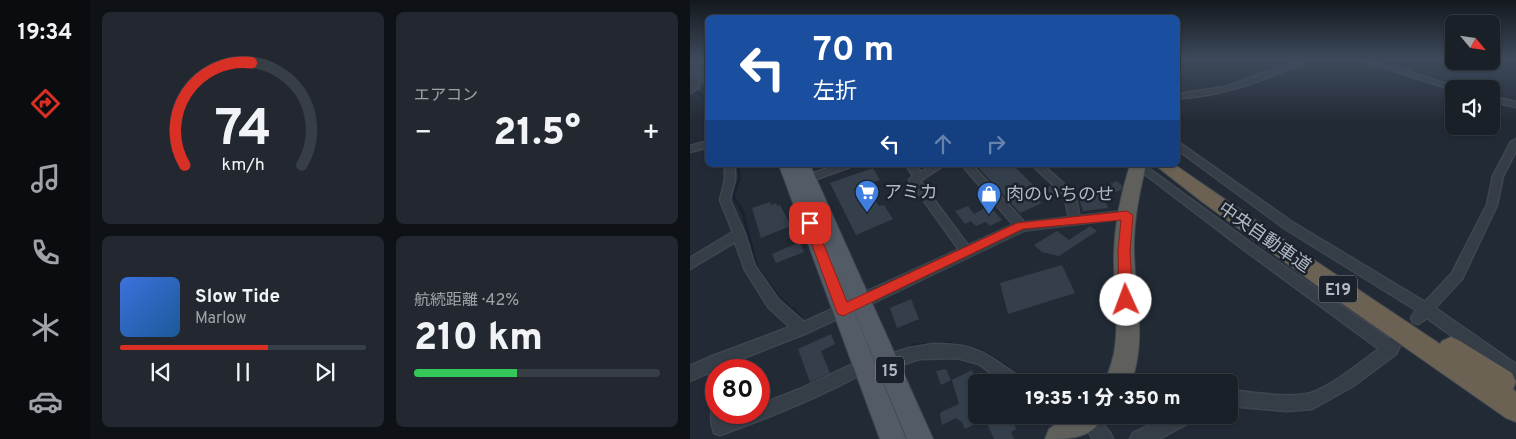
<!DOCTYPE html>
<html lang="ja">
<meta charset="utf-8">
<style>
body{margin:0;font-family:Overpass,"Noto Sans JP",sans-serif;background:#232830;color:#f1f3f6;height:100vh;display:flex;flex-direction:column;font-size:19px;white-space:nowrap}
*{box-sizing:border-box;margin:0}
p{font-size:16px;color:#9fa3a8}
.icon{flex:none;width:28px;height:28px;fill:none;stroke:currentColor;stroke-width:2;stroke-linecap:round;stroke-linejoin:round}
.map{position:relative;flex:1;overflow:hidden}
.panel{display:flex;flex-direction:column;gap:12px;padding:12px;background:#0e1216;width:600px}
.panel>*{flex:none}
.top-card{position:absolute;left:15px;top:15px;width:475px;height:152px;border-radius:8px;box-shadow:0 1px 4px #0004,0 0 0 1px #383e45;background:#1a4fa0;color:#fff;overflow:hidden}
.needle{width:32px;rotate:119deg}
.buttons{position:absolute;left:755px;top:15px;display:grid;gap:10px}
.buttons a{display:grid;place-items:center;width:55px;height:55px;border-radius:8px;background:#1a2028;box-shadow:0 1px 4px #0004,0 0 0 1px #383e45;font-size:25px}
.speed{position:absolute;left:15px;top:359px;display:flex;gap:10px;font-size:25px;font-weight:700;text-align:center}
.speed>*{display:grid;place-content:center;width:65px;height:65px;border-radius:50%;background:#1a2028;box-shadow:0 1px 4px #0004,0 0 0 1px #383e45;line-height:1}
.speed .limit{border:8px solid #d22;background:#fff;color:#111}
.pin{position:absolute;display:grid;place-items:center;width:42px;height:42px;color:#fff;margin:-21px;border-radius:10px;box-shadow:0 2px 8px #0006}
.me{position:absolute;width:55px;margin:-28px;rotate:358deg;stroke-linejoin:round;filter:drop-shadow(0 0 4px #0008)}
.turn{display:flex;align-items:center;gap:18px;height:105px;padding:0 25px;font-size:22px}
.turn .icon{width:65px;height:65px;stroke-width:2.5}
.turn b{display:block;font-size:35px;line-height:42px}
.lanes{display:flex;align-items:center;height:48px;padding:0 25px;background:#0003;justify-content:center;gap:25px;direction:ltr}
.lanes .off{opacity:.35}
.big{font-size:38px;font-weight:800;line-height:1.1}
.panel .tile{flex:1;display:flex;flex-direction:column;justify-content:center;gap:8px;min-width:0;padding:0 18px;border-radius:8px;background:#232830}
.panel .dial{align-items:center;gap:0}
.dial svg{height:130px;overflow:visible;fill:none;stroke:#383e45;stroke-width:7;stroke-linecap:round;text-anchor:middle}
.dial text{fill:#f1f3f6;stroke:none}
.song{display:flex;align-items:center;gap:15px}
.cover{width:60px;height:60px;border-radius:8px;background:linear-gradient(135deg,hsl(220 70% 55%),hsl(210 70% 35%))}
.played{height:5px;border-radius:2px;background:linear-gradient(90deg,#d93025 60%,#383e45 60%)}
.keys{display:flex;justify-content:space-around;direction:ltr}
.heat{display:flex;justify-content:space-between;align-items:center;font-size:28px;direction:ltr}
.charge{height:8px;border-radius:4px;background:linear-gradient(90deg,#34c759 42%,#383e45 0)}
.panel .tiles{flex:1;display:grid;gap:12px;grid-template-columns:repeat(2,1fr)}
.trip{position:absolute;left:278px;top:374px;width:270px;height:50px;border-radius:8px;background:#1a2028;box-shadow:0 1px 4px #0004,0 0 0 1px #383e45;font-weight:800;line-height:50px;text-align:center}
main{display:flex;flex:1;min-height:0}
.tabs{display:flex;flex-direction:column;width:90px;justify-content:space-around;align-items:center;background:#0a0d10;color:#9fa3a8}
.tabs .icon{width:35px;height:35px}
.tabs .selected{color:#d93025}
.tabs b{font-size:22px;color:#f1f3f6}
.map>svg:first-child{display:block}
.lines{fill:none;stroke-linecap:round;stroke-linejoin:round}
.stream-far3{stroke:#172232;stroke-width:2}
.stream-far2{stroke:#172232;stroke-width:2.5}
.stream-far1{stroke:#172232;stroke-width:3}
.stream{stroke:#172232;stroke-width:4.5}
.building{fill:#353f4c}
.minor-casing{stroke:#3f4650;stroke-width:3}
.tertiary-casing{stroke:#3f4650;stroke-width:2}
.primary-casing{stroke:#3f4650;stroke-width:2}
.trunk-casing{stroke:#404851;stroke-width:2}
.motorway-casing{stroke:#404851;stroke-width:2}
.minor{fill:#353d46;fill-rule:evenodd}
.tertiary{fill:#353d46;fill-rule:evenodd}
.primary{fill:#535c66;fill-rule:evenodd}
.trunk{fill:#5f5f5c;fill-rule:evenodd}
.motorway{fill:#6b6253;fill-rule:evenodd}
.route{fill:#d93025;stroke:#8d1f18}
.labels{text-anchor:middle;stroke-width:5;stroke-linejoin:round;paint-order:stroke}
.shield{fill:#1b222b;stroke:#838b95;stroke-width:1}
.shield-label{font-size:16px;font-weight:bold;fill:#b0b8c3}
.poi-label{font-size:18px;fill:#b0b8c3;stroke:#1b222b;text-anchor:start}
.street-label{font-size:18px;fill:#b0b8c3;stroke:#1b222b}
</style>
<main>
<nav class="tabs">
<b>19:34</b>
<svg class="icon selected" aria-label="directions" viewBox="0 0 24 24"><path d="M12 3l9 9-9 9-9-9zM9 14v-3h6M13 9l2 2-2 2"/></svg>
<svg class="icon" aria-label="music" viewBox="0 0 24 24"><path d="M9 18V5l10-2v13"/><circle cx="6" cy="18" r="3"/><circle cx="16" cy="16" r="3"/></svg>
<svg class="icon" aria-label="phone" viewBox="0 0 24 24"><path d="M5 4h4l2 5-3 2q2 4 5 5l2-3 5 2v4C11 20 4 13 5 4z"/></svg>
<svg class="icon" aria-label="climate" viewBox="0 0 24 24"><path d="M12 3v18M4 7l16 10M4 17L20 7"/></svg>
<svg class="icon" aria-label="car" viewBox="0 0 24 24"><path d="M5 17H2v-5l4-1 3-4h7l3 4 3 1v5h-3M9 17h6M6 11h13"/><circle cx="7" cy="17" r="2"/><circle cx="17" cy="17" r="2"/></svg>
</nav>
<section class="panel">
<div class="tiles">
<div class="tile dial"><svg viewBox="0 0 100 80">
<path d="M14 69A42 42 0 1 1 86 69"/>
<path d="M14 69A42 42 0 0 1 55 6" stroke="#d93025"/>
<text x="50" y="56" font-size="32" font-weight="700">74</text>
<text x="50" y="72" font-size="11">km/h</text>
</svg></div>
<div class="tile"><p>エアコン</p>
<div class="heat"><a>−</a><b class="big">21.5°</b><a>+</a></div>
</div>
<div class="tile">
<div class="song"><i class="cover"></i><div><b>Slow Tide</b><p>Marlow</p></div></div>
<div class="played"></div>
<div class="keys"><svg class="icon" aria-label="previous" viewBox="0 0 24 24"><path d="M18 5L8 12l10 7zM5 5v14"/></svg><svg class="icon" aria-label="pause" viewBox="0 0 24 24"><path d="M8 5v14M16 5v14"/></svg><svg class="icon" aria-label="next" viewBox="0 0 24 24"><path d="M6 5l10 7-10 7zM19 5v14"/></svg></div>
</div>
<div class="tile"><p>航続距離 · 42%</p><b class="big">210 km</b><div class="charge"></div></div>
</div>
</section>
<div class="map">
<svg width="826" height="439" viewBox="0 0 826 439">
<rect width="100%" height="100%" fill="#222b35"/>
<g class="lines">
<!-- stream-far3 -->
<polyline class="stream-far3" points="6,91 18,102"/>
<!-- stream-far2 -->
<polyline class="stream-far2" points="47,165 50,177 43,196 51,209"/>
<!-- stream-far1 -->
<polyline class="stream-far1" points="50,208 53,213 67,268 87,295 104,312"/>
<!-- stream -->
<g class="stream">
<polyline points="103,310 111,318"/>
<polyline points="257,344 290,351 318,368"/>
<polyline points="223,346 236,345"/>
</g>
</g>
<!-- building -->
<g class="building">
<polygon points="3,60 18,60 18,83 10,85"/>
<polygon points="286,165 323,165 349,191 360,186 366,192 349,200 352,203 330,213"/>
<polygon points="183,168 190,180 176,185 189,206 194,205 203,219 166,235 140,183"/>
<polygon points="427,181 432,186 431,190 418,195 419,198 415,199 418,208 393,211 390,201 401,200 401,191"/>
<polygon points="80,202 81,205 86,203 87,206 90,205 101,226 71,238 62,208"/>
<polygon points="278,206 284,214 299,206 312,220 300,226 296,222 286,226 281,221 275,224 265,211"/>
<polygon points="400,226 407,231 369,256 352,252 344,245 367,231 379,240"/>
<polygon points="110,242 114,252 86,263 82,254"/>
<polygon points="372,265 385,293 318,314 310,283"/>
<polygon points="221,299 229,319 207,328 200,308"/>
<polygon points="141,334 145,344 131,351 140,373 120,382 108,349"/>
<polygon points="256,369 261,380 251,385 246,371"/>
<polygon points="282,370 286,381 286,415 322,415 326,429 321,432 324,439 304,439 295,419 275,429 272,422 266,418 252,425 250,415 251,412 269,404 262,380"/>
</g>
<g class="lines">
<defs>
<g id="minor">
<path d="M609 60H618C611 65 602 68 594 71 560 85 524 97 488 98V94L535 87Z"/>
<polygon points="670,60 681,60 773,89 764,90"/>
<polygon points="0,62 4,64 9,88 0,93"/>
<polygon points="801,96 826,102 826,107 801,101"/>
<polygon points="826,139 826,151 813,176 807,205 772,279 745,308 826,364 826,380 821,378 737,318 728,324 723,322 721,318 726,310 594,228 488,150 488,143 491,144 602,222 735,302 762,273 797,205 803,176 821,142"/>
<polygon points="18,141 18,147 0,152 0,146"/>
<polygon points="35,165 45,165 45,180 40,200 55,234 65,266 89,300 114,322 153,304 158,306 160,310 158,314 117,333 33,366 33,370 26,370 26,384 21,382 18,373 0,381 0,366 20,357 100,327 79,308 55,270 45,242 0,269 0,258 43,232 30,200 35,180"/>
<polygon points="147,165 162,165 160,167 115,183 107,183 106,181 107,179"/>
<polygon points="216,165 226,165 231,172 242,165 254,165 230,181 280,248 282,251 280,254 272,254 219,180 223,176"/>
<polygon points="272,165 282,165 335,223 337,226 335,229 327,229"/>
<polygon points="342,165 353,165 382,191 386,199 390,219 388,222 380,222 374,195"/>
<path d="M443 165H454L561 243 699 339 705 335 710 337 712 341 706 354 663 386 622 409 596 411 539 406V390C561 392 601 399 621 393 642 386 671 362 689 349L553 249Z"/>
<path d="M243 344C284 343 298 354 329 377L332 382H313L289 364 267 358 230 359 197 369 192 367 189 362 192 357 219 348Z"/>
<path d="M165 363 170 365 173 370 170 375C125 399 78 418 30 435L24 433C21 424 20 415 23 406L26 405V412H37V416L48 412H69V405L110 389Z"/>
<polygon points="387,415 405,415 420,433 423,439 403,439"/>
<polygon points="481,415 504,415 502,421 469,439 440,439 443,433"/>
</g>
<polygon id="tertiary" points="437,210 442,212 444,215 442,218 334,231 169,310 163,312 157,310 155,305 157,300 326,223"/>
<polygon id="primary" points="89,165 120,165 243,439 217,439 143,260 216,439 190,439"/>
<g id="trunk">
<path d="M440 165H456C449 194 443 223 444 253 445 297 457 340 441 382H415C418 373 422 363 424 353 430 320 423 286 424 252 425 223 431 193 440 165Z"/>
<path d="M378 415H414C402 439 381 439 355 439L359 429Z"/>
</g>
<polygon id="motorway" points="465,165 485,165 612,252 750,344 752,341 761,337 770,341 822,373 826,382 823,389 826,392 826,422 816,418 640,295 511,201"/>
</defs>
<!-- minor casing -->
<use href="#minor" class="minor-casing"/>
<!-- tertiary casing -->
<use href="#tertiary" class="tertiary-casing"/>
<!-- primary casing -->
<use href="#primary" class="primary-casing"/>
<!-- trunk casing -->
<use href="#trunk" class="trunk-casing"/>
<!-- motorway casing -->
<use href="#motorway" class="motorway-casing"/>
<!-- minor -->
<use href="#minor" class="minor"/>
<!-- tertiary -->
<use href="#tertiary" class="tertiary"/>
<!-- primary -->
<use href="#primary" class="primary"/>
<!-- trunk -->
<use href="#trunk" class="trunk"/>
<!-- motorway -->
<use href="#motorway" class="motorway"/>
</g>
<!-- sky -->
<linearGradient id="sky" x2="0" y2="1"><stop stop-color="#13181d"/><stop offset="0.49" stop-color="#3e4a5c"/><stop offset="1" stop-color="#3e4a5c" stop-opacity="0"/></linearGradient>
<rect width="826" height="122" fill="url(#sky)"/>
<!-- route -->
<polygon class="route" points="437,211 443,215 440,251 443,300 441,304 436,306 431,304 429,300 428,251 431,220 333,229 153,316 148,314 146,310 114,223 120,219 125,223 157,302 327,223"/>
<!-- icons -->
<defs>
<symbol id="supermarket-pin" viewBox="-11 -11 22 30"><path d="M0 17L-7.5 6A9.5 9.5 0 1 1 7.5 6Z" fill="#3f7fe0" stroke="#1b222b"/><path d="M-6-5.5h2.5l.6 2H6L4.5 2H-2.5L-4.4-4H-6ZM-1.5 3.2a1.3 1.3 0 1 0 .1 0ZM3 3.2a1.3 1.3 0 1 0 .1 0Z" fill="#fff"/></symbol>
<symbol id="shop-pin" viewBox="-11 -11 22 30"><path d="M0 17L-7.5 6A9.5 9.5 0 1 1 7.5 6Z" fill="#3f7fe0" stroke="#1b222b"/><path d="M-5-2.5h2.3a2.7 3.5 0 0 1 5.4 0H5L5.5 6h-11ZM-1.5-2.5h3a1.5 2.3 0 0 0-3 0Z" fill="#fff"/></symbol>
</defs>
<g fill-rule="evenodd">
<use href="#supermarket-pin" x="163" y="178" width="28" height="38"/>
<use href="#shop-pin" x="285" y="180" width="28" height="38"/>
</g>
<g class="labels">
<!-- shield labels -->
<g class="shield">
<rect x="629" y="275.5" width="38" height="27" rx="4"/>
<rect x="186" y="356.5" width="28" height="27" rx="4"/>
</g>
<g class="shield-label">
<text x="648" y="295">E19</text>
<text x="200" y="376">15</text>
</g>
<!-- poi labels -->
<g class="poi-label">
<text x="194" y="198">アミカ</text>
<text x="316" y="200">肉のいちのせ</text>
</g>
<!-- street labels -->
<g class="street-label">
<text transform="translate(575 237) rotate(35)" y="6">中央自動車道</text>
</g>
</g>
</svg>
<div class="buttons">
<a><svg class="needle" viewBox="-14 -14 28 28"><path d="M0-13l5 13h-10z" fill="#e53935"/><path d="M0 13l5-13h-10z" fill="#9fa3a8"/></svg></a>
<a><svg class="icon" aria-label="sound" viewBox="0 0 24 24"><path d="M4 9h4l5-4v14l-5-4H4zM17 9q2 3 0 6"/></svg></a>
</div>
<div class="speed"><div class="limit">80</div></div>
<div class="pin" style="left:120px;top:223px;background:#d93025"><svg class="icon" aria-label="arrive" viewBox="0 0 24 24"><path d="M6 21V4h12l-3 4 3 4H6"/></svg></div>
<svg class="me" style="left:436px;top:300px" viewBox="-20 -20 40 40"><circle r="19" fill="#fff"/><path d="M0-13L10 11 0 6-10 11z" fill="#d93025"/></svg>
<div class="trip">19:35 · 1 分 · 350 m</div>
<div class="top-card">
<div class="turn"><svg class="icon" aria-label="left" viewBox="0 0 24 24"><path d="M17 20v-9H6M10 6l-5 5 5 5"/></svg><div><b>70 m</b>左折</div></div>
<div class="lanes"><svg class="icon" aria-label="left" viewBox="0 0 24 24"><path d="M17 20v-9H6M10 6l-5 5 5 5"/></svg><svg class="icon off" aria-label="ahead" viewBox="0 0 24 24"><path d="M12 20V5M6 11l6-6 6 6"/></svg><svg class="icon off" aria-label="right" viewBox="0 0 24 24"><path d="M7 20v-9h11M14 6l5 5-5 5"/></svg></div>
</div>
</div>
</main>
